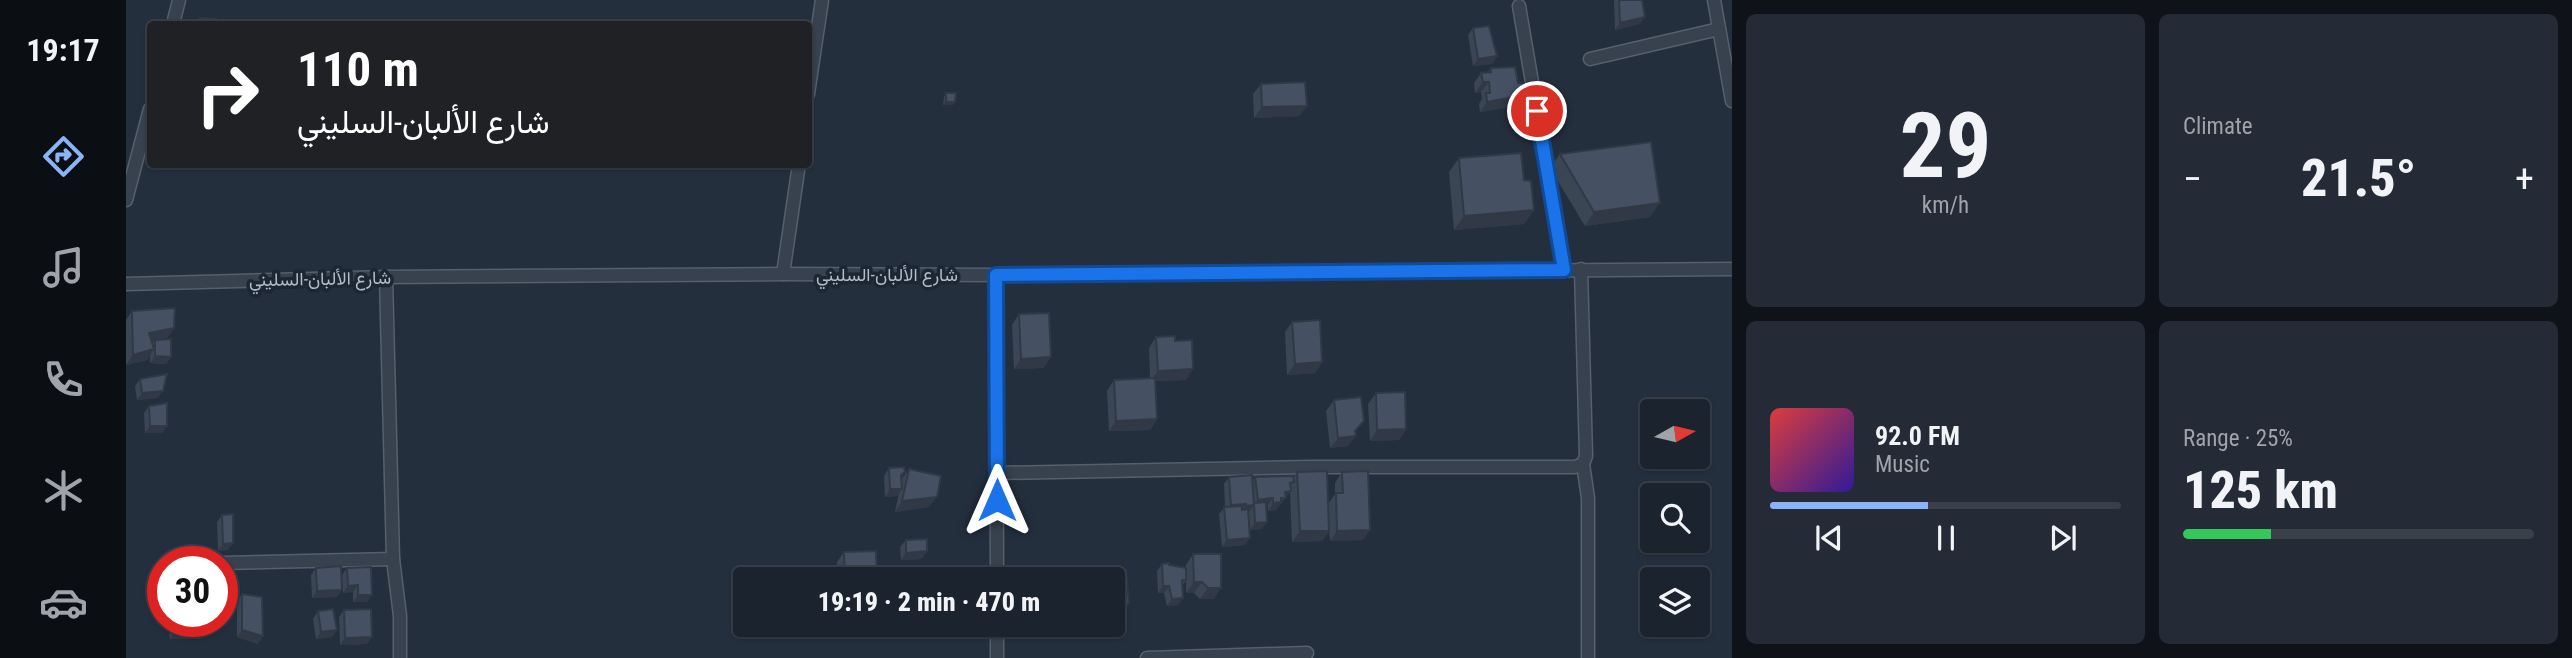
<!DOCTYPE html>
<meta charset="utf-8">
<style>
body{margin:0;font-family:"Roboto Condensed",Vazirmatn,sans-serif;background:#242b36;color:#f1f3f6;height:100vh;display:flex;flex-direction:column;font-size:26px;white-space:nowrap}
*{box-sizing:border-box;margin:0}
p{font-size:23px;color:#a0a4aa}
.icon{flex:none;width:38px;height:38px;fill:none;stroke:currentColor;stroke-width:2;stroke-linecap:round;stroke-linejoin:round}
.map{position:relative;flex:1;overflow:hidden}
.drawer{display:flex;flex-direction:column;gap:14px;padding:14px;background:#0f1319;width:840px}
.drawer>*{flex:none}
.guide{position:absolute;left:21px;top:21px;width:665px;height:147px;border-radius:7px;box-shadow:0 2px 5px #0004,0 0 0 2px #39404a;background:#202124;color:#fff;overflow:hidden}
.needle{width:46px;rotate:82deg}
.fabs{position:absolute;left:1514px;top:399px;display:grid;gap:14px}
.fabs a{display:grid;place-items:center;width:70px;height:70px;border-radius:7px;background:#1b232e;box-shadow:0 2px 5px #0004,0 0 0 2px #39404a;font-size:35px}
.speed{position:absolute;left:21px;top:546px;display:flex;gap:14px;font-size:35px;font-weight:700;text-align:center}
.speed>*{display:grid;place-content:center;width:91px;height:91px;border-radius:50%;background:#1b232e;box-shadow:0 2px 5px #0004,0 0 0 2px #39404a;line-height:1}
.speed .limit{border:10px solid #d22;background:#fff;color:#111}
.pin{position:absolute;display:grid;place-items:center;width:60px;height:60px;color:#fff;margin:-30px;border:4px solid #fff;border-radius:50%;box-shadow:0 2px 7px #0007}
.me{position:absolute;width:77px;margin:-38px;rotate:0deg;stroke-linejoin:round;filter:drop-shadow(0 0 5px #0008)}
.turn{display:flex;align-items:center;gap:24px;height:147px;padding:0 35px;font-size:32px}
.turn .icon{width:91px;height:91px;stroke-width:2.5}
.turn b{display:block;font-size:49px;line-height:60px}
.big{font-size:52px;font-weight:800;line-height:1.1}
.drawer .tile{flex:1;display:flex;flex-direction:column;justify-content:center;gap:10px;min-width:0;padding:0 24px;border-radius:10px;background:#242b36}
.drawer .dial{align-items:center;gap:0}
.dial b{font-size:91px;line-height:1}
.song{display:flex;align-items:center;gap:21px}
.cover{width:84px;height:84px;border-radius:10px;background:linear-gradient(135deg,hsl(0 70% 55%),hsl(250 70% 35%))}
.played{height:7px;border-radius:4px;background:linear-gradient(90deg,#8ab4f8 45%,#39404a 45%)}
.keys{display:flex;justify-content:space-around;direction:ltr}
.heat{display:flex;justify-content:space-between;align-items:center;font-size:38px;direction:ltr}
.charge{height:10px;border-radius:5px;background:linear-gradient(90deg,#34c759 25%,#39404a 0)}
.drawer .tiles{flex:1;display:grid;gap:14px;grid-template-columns:repeat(2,1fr)}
.trip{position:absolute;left:607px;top:567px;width:392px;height:70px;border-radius:7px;background:#1b232e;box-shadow:0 2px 5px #0004,0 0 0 2px #39404a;font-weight:800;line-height:70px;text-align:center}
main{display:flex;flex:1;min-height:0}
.menu{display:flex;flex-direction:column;width:126px;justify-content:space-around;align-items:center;background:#0b0e12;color:#a0a4aa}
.menu .icon{width:49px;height:49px}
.menu .selected{color:#8ab4f8}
.menu b{font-size:32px;color:#f1f3f6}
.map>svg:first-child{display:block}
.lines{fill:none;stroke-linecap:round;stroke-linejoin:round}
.minor-casing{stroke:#565f6c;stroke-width:15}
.minor{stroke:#38414e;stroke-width:12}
.wall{fill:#3b4654}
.shaded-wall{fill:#303945}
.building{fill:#455162;stroke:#303945;stroke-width:2}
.route-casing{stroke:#114b97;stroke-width:18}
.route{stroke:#1a73e8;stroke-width:12}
.labels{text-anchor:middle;stroke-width:7;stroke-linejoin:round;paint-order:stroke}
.street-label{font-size:18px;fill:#b4bcc9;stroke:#1d2633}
</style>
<main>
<nav class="menu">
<b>19:17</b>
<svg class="icon selected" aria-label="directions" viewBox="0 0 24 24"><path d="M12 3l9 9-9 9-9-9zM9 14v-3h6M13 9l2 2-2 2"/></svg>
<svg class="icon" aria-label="music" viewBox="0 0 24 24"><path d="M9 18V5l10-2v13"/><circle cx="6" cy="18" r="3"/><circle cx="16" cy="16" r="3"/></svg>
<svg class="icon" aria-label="phone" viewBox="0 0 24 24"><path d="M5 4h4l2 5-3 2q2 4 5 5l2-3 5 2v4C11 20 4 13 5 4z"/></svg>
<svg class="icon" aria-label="climate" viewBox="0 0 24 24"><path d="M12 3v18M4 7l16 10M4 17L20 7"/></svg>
<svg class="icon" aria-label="car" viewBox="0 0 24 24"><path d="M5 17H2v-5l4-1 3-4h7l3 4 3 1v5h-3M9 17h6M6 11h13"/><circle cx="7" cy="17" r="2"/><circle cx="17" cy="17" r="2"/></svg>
</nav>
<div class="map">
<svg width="1606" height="658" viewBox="0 0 1606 658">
<rect width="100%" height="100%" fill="#242f3e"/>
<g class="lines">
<defs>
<g id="minor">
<polyline points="1588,0 1606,101"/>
<polyline points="1393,6 1438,270"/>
<polyline points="47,24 53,0"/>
<polyline points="1464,59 1593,29"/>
<polyline points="682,94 696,0"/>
<polyline points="0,200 24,109"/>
<polyline points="657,274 673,164"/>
<polyline points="870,275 871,579"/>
<polyline points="260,277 267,559 274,616 274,658"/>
<polyline points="0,284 260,277 657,274 870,275 1606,269"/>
<polyline points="1457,464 1462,498 1462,658"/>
<polyline points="871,473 1184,467 1449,467 1457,464 1460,456 1455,269"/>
<polyline points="96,563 267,559"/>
<polyline points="871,658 871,625"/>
<polyline points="1021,658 1181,653"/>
</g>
</defs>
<!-- minor casing -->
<use href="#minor" class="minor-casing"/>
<!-- minor -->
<use href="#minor" class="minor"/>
</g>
<!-- wall -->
<g class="wall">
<polygon points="1488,0 1516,0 1514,24 1489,30"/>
<polygon points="1347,28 1371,56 1366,64 1347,66 1342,35"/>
<polygon points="1365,68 1392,83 1399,95 1392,106 1354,112 1353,104 1356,99 1355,92 1349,93 1348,83 1355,73 1362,72"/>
<polygon points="1135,84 1181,106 1173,116 1128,118 1127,94"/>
<polygon points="820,93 827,105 817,105 818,97"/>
<polygon points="1434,154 1524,217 1459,226 1424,168"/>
<polygon points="1333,158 1398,180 1408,210 1398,224 1328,230 1323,172"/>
<polygon points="6,311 48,328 41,338 35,339 45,357 40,364 24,363 24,355 21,360 0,365 0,320"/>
<polygon points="893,314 925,357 917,368 888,369 886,325"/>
<polygon points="1166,322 1196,362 1189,373 1161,375 1159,332"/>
<polygon points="1030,337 1049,341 1060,380 1029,381 1031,419 1024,430 983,431 981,391 988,380 1024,379 1023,348"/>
<polygon points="14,379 32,398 11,400 9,386"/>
<polygon points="1250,393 1280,429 1273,440 1244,441 1242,404"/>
<polygon points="1208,400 1229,433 1222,446 1204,448 1200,411"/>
<polygon points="23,406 41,426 36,433 19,433 18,413"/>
<polygon points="763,468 779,472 775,478 775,480 783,469 803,507 769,512 773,493 771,496 759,497 758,476"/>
<polygon points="1171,472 1202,504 1209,494 1209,483 1216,472 1237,540 1204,541 1203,531 1196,541 1166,542 1164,492 1150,510 1142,511 1142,505 1141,505 1136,529 1124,530 1119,545 1096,547 1093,514 1099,507 1098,484 1103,477 1126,481 1129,477 1167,478"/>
<polygon points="96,515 107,543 102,550 92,551 91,522"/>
<polygon points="780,540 796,559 775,560 774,547"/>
<polygon points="718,552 751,579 711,579 711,562"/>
<polygon points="1067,554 1088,599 1074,599 1068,593 1060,593 1060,581 1056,586 1057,598 1052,605 1041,606 1038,593 1032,593 1031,571 1036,564 1043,565 1060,574 1060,565"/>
<polygon points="190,568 211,597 186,598 185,575"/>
<polygon points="221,568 241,602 227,602 227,592 217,593 216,575"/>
<polygon points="1000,570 1003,603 999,610 1000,614 996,621 996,625 991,632 976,633 973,625 987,625 987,579 966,579 970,573"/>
<polygon points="116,594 132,644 111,637 111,601"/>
<polygon points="218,610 246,637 241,644 214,645 213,617"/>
<polygon points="192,611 206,637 190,639 187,619"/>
<polygon points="42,621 71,621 70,629 63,639 44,639"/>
<polygon points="891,625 916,625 911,633 896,634 896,630 891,630"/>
</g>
<!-- shaded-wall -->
<g class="shaded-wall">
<polygon points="1519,17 1514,24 1489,30 1494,23"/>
<polygon points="1371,56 1366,64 1347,66 1352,59"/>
<polygon points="1357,82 1363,82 1355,92 1349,93"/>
<polygon points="1399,95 1392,106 1354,112 1361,102"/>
<polygon points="820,102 829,102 827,105 817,105"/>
<polygon points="1181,106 1173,116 1128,118 1136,107"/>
<polygon points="1534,203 1524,217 1459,226 1468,212"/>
<polygon points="1408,210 1398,224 1328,230 1338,216"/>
<polygon points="48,328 41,338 15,344 23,333"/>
<polygon points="28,349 21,360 0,365 7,355"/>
<polygon points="29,356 45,357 40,364 24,363"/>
<polygon points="925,357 917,368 888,369 895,359"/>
<polygon points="1196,362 1189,373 1161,375 1169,364"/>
<polygon points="1067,369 1060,380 1024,381 1032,371"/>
<polygon points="37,391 32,398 11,400 16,393"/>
<polygon points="1031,419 1024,430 983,431 990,421"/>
<polygon points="1238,421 1226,436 1230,436 1222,446 1204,448 1212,438 1229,431"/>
<polygon points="24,426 41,426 36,433 19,433"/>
<polygon points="1280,429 1273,440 1244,441 1251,430"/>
<polygon points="764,489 776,489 771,496 759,497"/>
<polygon points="1165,491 1150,510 1142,511 1147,503 1159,492"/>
<polygon points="811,497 803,507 769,512 776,501"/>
<polygon points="1147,498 1142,505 1127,507 1132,500"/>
<polygon points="1120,504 1115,511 1100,512 1105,505"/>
<polygon points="1128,505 1123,512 1115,513 1120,506"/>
<polygon points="1141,522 1136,529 1124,530 1129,523"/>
<polygon points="1244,530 1237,540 1204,541 1211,531"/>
<polygon points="1174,531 1203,531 1196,541 1166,542"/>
<polygon points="1124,538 1119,545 1096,547 1101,540"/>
<polygon points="107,543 102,550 92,551 97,544"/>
<polygon points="801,551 796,559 775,560 780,553"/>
<polygon points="1068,582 1076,582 1068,593 1060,593"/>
<polygon points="232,585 227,592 217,593 222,586"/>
<polygon points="1037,586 1043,586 1038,593 1032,593"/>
<polygon points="1082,588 1095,588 1088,599 1074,599"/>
<polygon points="216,590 211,597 186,598 191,591"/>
<polygon points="232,595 246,595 241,602 227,602"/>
<polygon points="1057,598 1052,605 1041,606 1046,599"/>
<polygon points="1003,603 996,614 987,615 987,605"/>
<polygon points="765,625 774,625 772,628 763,628"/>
<polygon points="895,625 900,625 896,630 891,630"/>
<polygon points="996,625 991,632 976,633 981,626"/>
<polygon points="916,626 911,633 896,634 901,627"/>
<polygon points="51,628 70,629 63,639 44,639"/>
<polygon points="116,630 137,636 132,644 111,637"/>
<polygon points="211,630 206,637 190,639 195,632"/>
<polygon points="246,637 241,644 214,645 219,638"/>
</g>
<!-- building -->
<g class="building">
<polygon points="1493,0 1516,0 1519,17 1494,23"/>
<polygon points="74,18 90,19 88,24 71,24"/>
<polygon points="1363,26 1371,56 1352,59 1347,28"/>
<polygon points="1389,67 1392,83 1398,83 1399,95 1361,102 1360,93 1364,93 1363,82 1357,82 1355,73 1365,72 1365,68"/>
<polygon points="1179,82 1181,106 1136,107 1135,84"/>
<polygon points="820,93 830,93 829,102 820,102"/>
<polygon points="1525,142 1534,203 1468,212 1434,154"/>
<polygon points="1395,153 1398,180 1405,181 1408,210 1338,216 1333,158"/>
<polygon points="49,308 48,328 23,333 28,349 7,355 6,311"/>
<polygon points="923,313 925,357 895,359 893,314"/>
<polygon points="1194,320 1196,362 1169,364 1166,322"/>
<polygon points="1049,336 1049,341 1066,340 1067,369 1032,371 1030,337"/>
<polygon points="45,339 45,357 29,356 29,340"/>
<polygon points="41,374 37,391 16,393 14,379"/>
<polygon points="1029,378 1031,419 990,421 988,380"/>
<polygon points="1279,392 1280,429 1251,430 1250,393"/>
<polygon points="1235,397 1238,421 1229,431 1230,436 1212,438 1208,400"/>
<polygon points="41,403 41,426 24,426 23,406"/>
<polygon points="778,467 779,472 775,475 776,489 764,489 763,468"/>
<polygon points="783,469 815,476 811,497 776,501"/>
<polygon points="1201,471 1203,531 1174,531 1171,472"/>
<polygon points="1242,471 1244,530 1211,531 1210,493 1217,493 1216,472"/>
<polygon points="1126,475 1128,505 1120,506 1120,504 1105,505 1103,477"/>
<polygon points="1167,476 1168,482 1164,483 1165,491 1159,492 1160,498 1155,498 1155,502 1147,503 1147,498 1132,500 1129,477"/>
<polygon points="1140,502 1141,522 1129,523 1128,503"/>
<polygon points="1116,506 1116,510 1122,509 1124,538 1101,540 1098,507"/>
<polygon points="107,514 107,543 97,544 96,515"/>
<polygon points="801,539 801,551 780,553 780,540"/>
<polygon points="750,551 751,579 719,579 718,552"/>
<polygon points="1067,554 1095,554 1095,588 1082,588 1076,582 1068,582"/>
<polygon points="1043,563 1043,565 1060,568 1060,580 1056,580 1057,598 1046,599 1043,586 1037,586 1036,564"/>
<polygon points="215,566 216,590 191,591 190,568"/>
<polygon points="245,567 246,595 232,595 232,585 222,586 221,568"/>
<polygon points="1000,570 1003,603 987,605 987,579 970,579 970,573"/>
<polygon points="116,594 136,597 137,636 116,630"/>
<polygon points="207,609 211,630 195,632 192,611"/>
<polygon points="245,609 246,637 219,638 218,610"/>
<polygon points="1000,610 1000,614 995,615 996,625 981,626 980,625 987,625 987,611"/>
<polygon points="51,621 71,621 70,629 51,628"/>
<polygon points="901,625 916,625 916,626 901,627"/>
</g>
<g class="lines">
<defs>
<polyline id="route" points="871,500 870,275 1438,270 1411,111"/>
</defs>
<!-- route casing -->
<use href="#route" class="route-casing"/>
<!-- route -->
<use href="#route" class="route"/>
</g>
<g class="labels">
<!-- street labels -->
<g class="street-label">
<text x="761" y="281">شارع الألبان-السليني</text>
<text transform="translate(194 279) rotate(-1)" y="6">شارع الألبان-السليني</text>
</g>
</g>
</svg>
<div class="fabs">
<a><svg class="needle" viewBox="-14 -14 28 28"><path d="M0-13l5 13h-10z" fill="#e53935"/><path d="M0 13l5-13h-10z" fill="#a0a4aa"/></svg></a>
<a><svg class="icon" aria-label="search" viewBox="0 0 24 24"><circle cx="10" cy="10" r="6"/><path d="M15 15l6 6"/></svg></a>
<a><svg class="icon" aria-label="layers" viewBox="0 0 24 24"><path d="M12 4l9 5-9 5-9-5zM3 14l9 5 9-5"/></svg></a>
</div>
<div class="speed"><div class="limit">30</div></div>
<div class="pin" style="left:1411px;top:111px;background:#d93025"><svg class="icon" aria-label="arrive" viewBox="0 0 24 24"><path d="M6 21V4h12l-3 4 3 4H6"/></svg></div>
<svg class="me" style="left:871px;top:500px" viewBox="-20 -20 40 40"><path d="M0-17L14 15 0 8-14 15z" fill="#1a73e8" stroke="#fff" stroke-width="4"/></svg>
<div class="trip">19:19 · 2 min · 470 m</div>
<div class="guide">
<div class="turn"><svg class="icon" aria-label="right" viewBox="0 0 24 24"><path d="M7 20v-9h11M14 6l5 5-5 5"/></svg><div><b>110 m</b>شارع الألبان-السليني</div></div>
</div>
</div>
<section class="drawer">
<div class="tiles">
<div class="tile dial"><b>29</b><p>km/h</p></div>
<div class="tile"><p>Climate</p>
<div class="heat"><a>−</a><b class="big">21.5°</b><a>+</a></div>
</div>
<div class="tile">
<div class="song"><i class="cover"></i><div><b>92.0 FM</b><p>Music</p></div></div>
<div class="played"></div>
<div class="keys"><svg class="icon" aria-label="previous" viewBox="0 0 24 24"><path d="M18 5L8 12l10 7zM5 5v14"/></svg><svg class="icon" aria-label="pause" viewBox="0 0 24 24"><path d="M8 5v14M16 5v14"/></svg><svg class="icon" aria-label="next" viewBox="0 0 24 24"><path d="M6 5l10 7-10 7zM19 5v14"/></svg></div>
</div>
<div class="tile"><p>Range · 25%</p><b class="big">125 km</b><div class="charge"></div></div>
</div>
</section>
</main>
